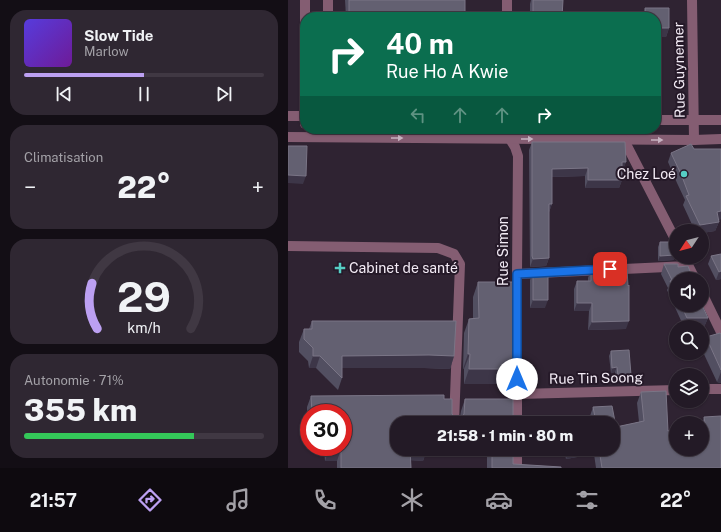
<!DOCTYPE html>
<html lang="fr">
<meta charset="utf-8">
<style>
body{margin:0;font-family:"Public Sans",sans-serif;background:#2f2732;color:#f1f3f6;height:100vh;display:flex;flex-direction:column;font-size:15px;white-space:nowrap}
*{box-sizing:border-box;margin:0}
p{font-size:13px;color:#a3a1a7}
.icon{flex:none;width:22px;height:22px;fill:none;stroke:currentColor;stroke-width:2;stroke-linecap:round;stroke-linejoin:round}
.map{position:relative;flex:1;overflow:hidden}
.side{display:flex;flex-direction:column;gap:10px;padding:10px;background:#130e15;width:288px}
.side>*{flex:none}
.top-card{position:absolute;left:12px;top:12px;width:361px;height:122px;border-radius:16px;box-shadow:0 1px 3px #0004,0 0 0 1px #403843;background:#0b6e4f;color:#fff;overflow:hidden}
.needle{width:26px;rotate:234deg}
.tools{position:absolute;left:381px;top:224px;display:grid;gap:8px}
.tools a{display:grid;place-items:center;width:40px;height:40px;border-radius:50%;background:#231a26;box-shadow:0 1px 3px #0004,0 0 0 1px #403843;font-size:20px}
.speed{position:absolute;left:12px;top:404px;display:flex;gap:8px;font-size:20px;font-weight:700;text-align:center}
.speed>*{display:grid;place-content:center;width:52px;height:52px;border-radius:50%;background:#231a26;box-shadow:0 1px 3px #0004,0 0 0 1px #403843;line-height:1}
.speed .limit{border:6px solid #d22;background:#fff;color:#111}
.pin{position:absolute;display:grid;place-items:center;width:34px;height:34px;color:#fff;margin:-17px;border-radius:8px;box-shadow:0 2px 6px #0006}
.me{position:absolute;width:44px;margin:-22px;rotate:0deg;stroke-linejoin:round;filter:drop-shadow(0 0 3px #0008)}
.turn{display:flex;align-items:center;gap:14px;height:84px;padding:0 20px;font-size:18px}
.turn .icon{width:52px;height:52px;stroke-width:2.5}
.turn b{display:block;font-size:28px;line-height:34px}
.lanes{display:flex;align-items:center;height:38px;padding:0 20px;background:#0003;justify-content:center;gap:20px;direction:ltr}
.lanes .off{opacity:.35}
.big{font-size:30px;font-weight:800;line-height:1.1}
.side .card{flex:1;display:flex;flex-direction:column;justify-content:center;gap:6px;min-width:0;padding:0 14px;border-radius:16px;background:#2f2732}
.side .dial{align-items:center;gap:0}
.dial svg{height:104px;overflow:visible;fill:none;stroke:#403843;stroke-width:7;stroke-linecap:round;text-anchor:middle}
.dial text{fill:#f1f3f6;stroke:none}
.song{display:flex;align-items:center;gap:12px}
.cover{width:48px;height:48px;border-radius:6px;background:linear-gradient(135deg,hsl(250 70% 55%),hsl(280 70% 35%))}
.played{height:4px;border-radius:2px;background:linear-gradient(90deg,#bca0f2 50%,#403843 50%)}
.keys{display:flex;justify-content:space-around;direction:ltr}
.heat{display:flex;justify-content:space-between;align-items:center;font-size:22px;direction:ltr}
.charge{height:6px;border-radius:3px;background:linear-gradient(90deg,#34c759 71%,#403843 0)}
.trip{position:absolute;left:102px;top:416px;width:230px;height:40px;border-radius:16px;background:#231a26;box-shadow:0 1px 3px #0004,0 0 0 1px #403843;font-weight:800;line-height:40px;text-align:center}
.dock{display:flex;height:64px;justify-content:space-around;align-items:center;background:#0e0a0f;color:#a3a1a7}
.dock .icon{width:28px;height:28px}
.dock .selected{color:#bca0f2}
.dock b{font-size:18px;color:#f1f3f6}
main{display:flex;flex:1;min-height:0}
.map>svg:first-child{display:block}
.lines{fill:none;stroke-linecap:round;stroke-linejoin:round}
.minor{stroke:#845d72;stroke-width:10}
.wall{fill:#524f61}
.shaded-wall{fill:#3d3648}
.building{fill:#636071;stroke:#7a7586}
.oneway{fill:#c7b2c1}
.route-casing{stroke:#114b97;stroke-width:10}
.route{stroke:#1a73e8;stroke-width:7}
.poi-dot{fill:#56cec4;stroke:#251928;stroke-width:1.5}
.labels{text-anchor:middle;stroke-width:4;stroke-linejoin:round;paint-order:stroke}
.street-label{font-size:14px;fill:#f3ebf5;stroke:#251928}
.poi-label{font-size:14px;fill:#f3ebf5;stroke:#251928;text-anchor:end}
</style>
<main>
<section class="side">
<div class="card">
<div class="song"><i class="cover"></i><div><b>Slow Tide</b><p>Marlow</p></div></div>
<div class="played"></div>
<div class="keys"><svg class="icon" aria-label="previous" viewBox="0 0 24 24"><path d="M18 5L8 12l10 7zM5 5v14"/></svg><svg class="icon" aria-label="pause" viewBox="0 0 24 24"><path d="M8 5v14M16 5v14"/></svg><svg class="icon" aria-label="next" viewBox="0 0 24 24"><path d="M6 5l10 7-10 7zM19 5v14"/></svg></div>
</div>
<div class="card"><p>Climatisation</p>
<div class="heat"><a>−</a><b class="big">22°</b><a>+</a></div>
</div>
<div class="card dial"><svg viewBox="0 0 100 80">
<path d="M14 69A42 42 0 1 1 86 69"/>
<path d="M14 69A42 42 0 0 1 10 34" stroke="#bca0f2"/>
<text x="50" y="56" font-size="32" font-weight="700">29</text>
<text x="50" y="72" font-size="11">km/h</text>
</svg></div>
<div class="card"><p>Autonomie · 71%</p><b class="big">355 km</b><div class="charge"></div></div>
</section>
<div class="map">
<svg width="433" height="468" viewBox="0 0 433 468">
<rect width="100%" height="100%" fill="#2f2332"/>
<g class="lines">
<!-- minor -->
<g class="minor">
<polyline points="17,0 17,124"/>
<polyline points="40,0 40,17"/>
<polyline points="219,0 219,17"/>
<polyline points="404,0 406,140"/>
<polyline points="0,116 17,116"/>
<polyline points="368,120 433,120"/>
<polyline points="221,129 222,139 227,147 230,156 229,274 229,423"/>
<polyline points="0,137 406,140 433,139"/>
<polyline points="336,140 388,241"/>
<polyline points="0,246 150,248 166,254 172,264 166,423"/>
<polyline points="396,257 407,279"/>
<polyline points="229,274 400,266"/>
<polyline points="414,293 433,332"/>
<polyline points="414,389 433,389"/>
<polyline points="230,394 388,390"/>
<polyline points="229,468 229,449"/>
</g>
</g>
<!-- wall -->
<g class="wall">
<polygon points="57,0 177,0 177,17 58,17"/>
<polygon points="243,0 275,0 274,17 242,17 242,4"/>
<polygon points="357,8 381,28 378,37 368,37 368,17 354,17"/>
<polygon points="244,142 338,162 334,170 334,180 331,188 297,188 297,176 264,177 264,204 261,212 261,258 258,266 242,267 241,150"/>
<polygon points="406,149 433,149 433,219 430,220 431,222 427,231 414,233 414,231 407,231 395,205 397,200 389,183 380,162 383,153"/>
<polygon points="372,242 386,260 370,261 370,247"/>
<polygon points="433,254 433,279 428,280 420,264 423,256"/>
<polygon points="376,264 388,279 388,305 414,305 420,318 416,327 396,327 379,290 380,288 373,274"/>
<polygon points="303,269 338,329 300,330 301,311 286,311 286,289 289,281 300,281 300,278"/>
<polygon points="245,272 257,308 242,308 242,280"/>
<polygon points="190,282 226,369 220,384 176,384 176,369 175,369 176,333 181,319 185,318 185,297"/>
<polygon points="24,321 166,356 162,369 136,368 54,368 54,378 50,390 28,368 21,368 20,361 11,352 11,342 16,329 21,329"/>
<polygon points="433,334 433,383 429,382 414,350 414,346 418,337"/>
<polygon points="323,351 343,375 341,379 328,381 327,372 323,373 321,356"/>
<polygon points="353,392 380,431 414,424 416,417 433,468 308,468 306,454 278,459 276,449 325,449 302,423 301,419 305,407 328,427 351,422 349,403"/>
<polygon points="23,396 156,399 164,414 167,417 170,418 172,417 173,411 177,399 225,423 109,423 139,449 135,461 122,460 123,468 49,468 49,461 37,461 36,449 32,447 55,447 55,413 21,413 21,442 19,442 19,407"/>
<polygon points="199,449 225,449 225,464 273,468 199,468"/>
</g>
<!-- shaded-wall -->
<g class="shaded-wall">
<polygon points="368,28 381,28 378,37 368,37"/>
<polygon points="334,162 338,162 335,170 331,170"/>
<polygon points="300,168 297,176 261,177 264,169"/>
<polygon points="0,175 18,176 15,184 0,183"/>
<polygon points="300,180 334,180 331,188 297,188"/>
<polygon points="261,204 264,204 261,212"/>
<polygon points="433,211 433,219 425,220 429,212"/>
<polygon points="431,222 427,231 414,233 414,231 410,231 412,225"/>
<polygon points="387,255 386,260 370,261 372,256"/>
<polygon points="261,258 258,266 242,267 245,259"/>
<polygon points="433,271 433,279 428,280 431,272"/>
<polygon points="245,300 260,300 257,308 242,308"/>
<polygon points="289,303 304,303 301,311 286,311"/>
<polygon points="399,318 420,318 416,327 396,327"/>
<polygon points="341,321 338,329 300,330 304,322"/>
<polygon points="180,354 182,354 176,369 175,369"/>
<polygon points="141,355 166,356 162,369 136,368 50,368 54,356"/>
<polygon points="25,356 32,356 28,368 21,368"/>
<polygon points="329,367 327,372 323,373 324,368"/>
<polygon points="181,369 226,369 220,384 176,384"/>
<polygon points="433,372 433,383 429,382"/>
<polygon points="343,375 341,379 328,381 330,376"/>
<polygon points="41,449 53,449 49,461 37,461"/>
<polygon points="122,449 139,449 135,461 118,460"/>
<polygon points="282,449 308,449 306,454 278,459"/>
</g>
<!-- building -->
<g class="building">
<rect x="61" y="0" width="116" height="17"/>
<polygon points="245,0 275,0 274,17 245,17"/>
<polygon points="357,8 381,8 381,28 368,28 368,17 358,17"/>
<polygon points="244,142 337,142 338,162 334,162 334,180 300,180 300,168 264,169 264,204 261,204 261,258 245,259 244,256"/>
<polygon points="403,144 406,149 433,149 433,211 429,212 431,222 412,225 398,196 401,195 393,174 383,153"/>
<polygon points="0,146 19,146 18,176 0,175"/>
<polygon points="372,242 386,242 387,255 372,256"/>
<polygon points="433,254 433,271 431,272 423,256"/>
<polygon points="376,264 390,264 390,267 400,266 405,279 388,279 388,293 382,281 384,280"/>
<polygon points="303,269 339,269 340,286 341,285 341,321 304,322 304,303 289,303 289,281 303,281"/>
<polygon points="260,271 260,300 245,300 245,272"/>
<polygon points="190,282 227,282 226,369 181,369 182,354 180,354 181,319 191,318"/>
<polygon points="393,305 414,305 420,318 399,318"/>
<polygon points="24,321 168,321 166,356 141,355 54,356 54,378 32,356 25,356 25,348 16,339 16,329 24,329"/>
<polygon points="432,333 433,334 433,370 418,337"/>
<polygon points="341,350 343,375 330,376 329,367 324,368 323,351"/>
<polygon points="378,391 380,431 388,429 388,449 414,449 414,424 417,423 416,417 433,416 433,468 314,468 311,449 325,449 325,423 303,423 308,422 305,407 324,406 328,427 356,421 353,392"/>
<polygon points="156,395 156,399 164,399 164,414 167,417 170,418 174,417 176,414 177,399 225,399 225,423 109,423 109,449 122,449 123,468 53,468 53,449 41,449 41,447 55,447 55,413 24,413 23,396"/>
<polygon points="204,449 225,449 225,464 273,467 273,468 204,468"/>
</g>
<!-- one-way arrows -->
<defs><path id="oneway-solid" d="M-6-.8H1V-3.2L6.5 0L1 3.2V.8H-6Z"/></defs>
<g class="oneway">
<use href="#oneway-solid" transform="translate(109 138)"/>
<use href="#oneway-solid" transform="translate(239 139)"/>
<use href="#oneway-solid" transform="translate(369 140)"/>
</g>
<g class="lines">
<defs>
<polyline id="route" points="229,379 229,274 322,269"/>
</defs>
<!-- route casing -->
<use href="#route" class="route-casing"/>
<!-- route -->
<use href="#route" class="route"/>
</g>
<!-- markers -->
<g class="poi-dot">
<circle cx="396" cy="174" r="4"/>
<path d="M50 262h4v4h4v4h-4v4h-4v-4h-4v-4h4z"/>
</g>
<g class="labels">
<!-- street labels -->
<g class="street-label">
<text transform="translate(391 70) rotate(-91)" y="5">Rue Guynemer</text>
<text transform="translate(215 251) rotate(-90)" y="5">Rue Simon</text>
<text transform="translate(308 378) rotate(-1)" y="5">Rue Tin Soong</text>
</g>
<!-- poi labels -->
<g class="poi-label">
<text x="388" y="179">Chez Loé</text>
<text x="61" y="273" text-anchor="start">Cabinet de santé</text>
</g>
</g>
</svg>
<div class="tools">
<a><svg class="needle" viewBox="-14 -14 28 28"><path d="M0-13l5 13h-10z" fill="#e53935"/><path d="M0 13l5-13h-10z" fill="#a3a1a7"/></svg></a>
<a><svg class="icon" aria-label="sound" viewBox="0 0 24 24"><path d="M4 9h4l5-4v14l-5-4H4zM17 9q2 3 0 6"/></svg></a>
<a><svg class="icon" aria-label="search" viewBox="0 0 24 24"><circle cx="10" cy="10" r="6"/><path d="M15 15l6 6"/></svg></a>
<a><svg class="icon" aria-label="layers" viewBox="0 0 24 24"><path d="M12 4l9 5-9 5-9-5zM3 14l9 5 9-5"/></svg></a>
<a>+</a>
</div>
<div class="speed"><div class="limit">30</div></div>
<div class="pin" style="left:322px;top:269px;background:#d93025"><svg class="icon" aria-label="arrive" viewBox="0 0 24 24"><path d="M6 21V4h12l-3 4 3 4H6"/></svg></div>
<svg class="me" style="left:229px;top:379px" viewBox="-20 -20 40 40"><circle r="19" fill="#fff"/><path d="M0-13L10 11 0 6-10 11z" fill="#1a73e8"/></svg>
<div class="trip">21:58 · 1 min · 80 m</div>
<div class="top-card">
<div class="turn"><svg class="icon" aria-label="right" viewBox="0 0 24 24"><path d="M7 20v-9h11M14 6l5 5-5 5"/></svg><div><b>40 m</b>Rue Ho A Kwie</div></div>
<div class="lanes"><svg class="icon off" aria-label="left" viewBox="0 0 24 24"><path d="M17 20v-9H6M10 6l-5 5 5 5"/></svg><svg class="icon off" aria-label="ahead" viewBox="0 0 24 24"><path d="M12 20V5M6 11l6-6 6 6"/></svg><svg class="icon off" aria-label="ahead" viewBox="0 0 24 24"><path d="M12 20V5M6 11l6-6 6 6"/></svg><svg class="icon" aria-label="right" viewBox="0 0 24 24"><path d="M7 20v-9h11M14 6l5 5-5 5"/></svg></div>
</div>
</div>
</main>
<nav class="dock">
<b>21:57</b>
<svg class="icon selected" aria-label="directions" viewBox="0 0 24 24"><path d="M12 3l9 9-9 9-9-9zM9 14v-3h6M13 9l2 2-2 2"/></svg>
<svg class="icon" aria-label="music" viewBox="0 0 24 24"><path d="M9 18V5l10-2v13"/><circle cx="6" cy="18" r="3"/><circle cx="16" cy="16" r="3"/></svg>
<svg class="icon" aria-label="phone" viewBox="0 0 24 24"><path d="M5 4h4l2 5-3 2q2 4 5 5l2-3 5 2v4C11 20 4 13 5 4z"/></svg>
<svg class="icon" aria-label="climate" viewBox="0 0 24 24"><path d="M12 3v18M4 7l16 10M4 17L20 7"/></svg>
<svg class="icon" aria-label="car" viewBox="0 0 24 24"><path d="M5 17H2v-5l4-1 3-4h7l3 4 3 1v5h-3M9 17h6M6 11h13"/><circle cx="7" cy="17" r="2"/><circle cx="17" cy="17" r="2"/></svg>
<svg class="icon" aria-label="filters" viewBox="0 0 24 24"><path d="M4 7h16M4 17h16"/><circle cx="9" cy="7" r="2"/><circle cx="15" cy="17" r="2"/></svg>
<b>22°</b>
</nav>
